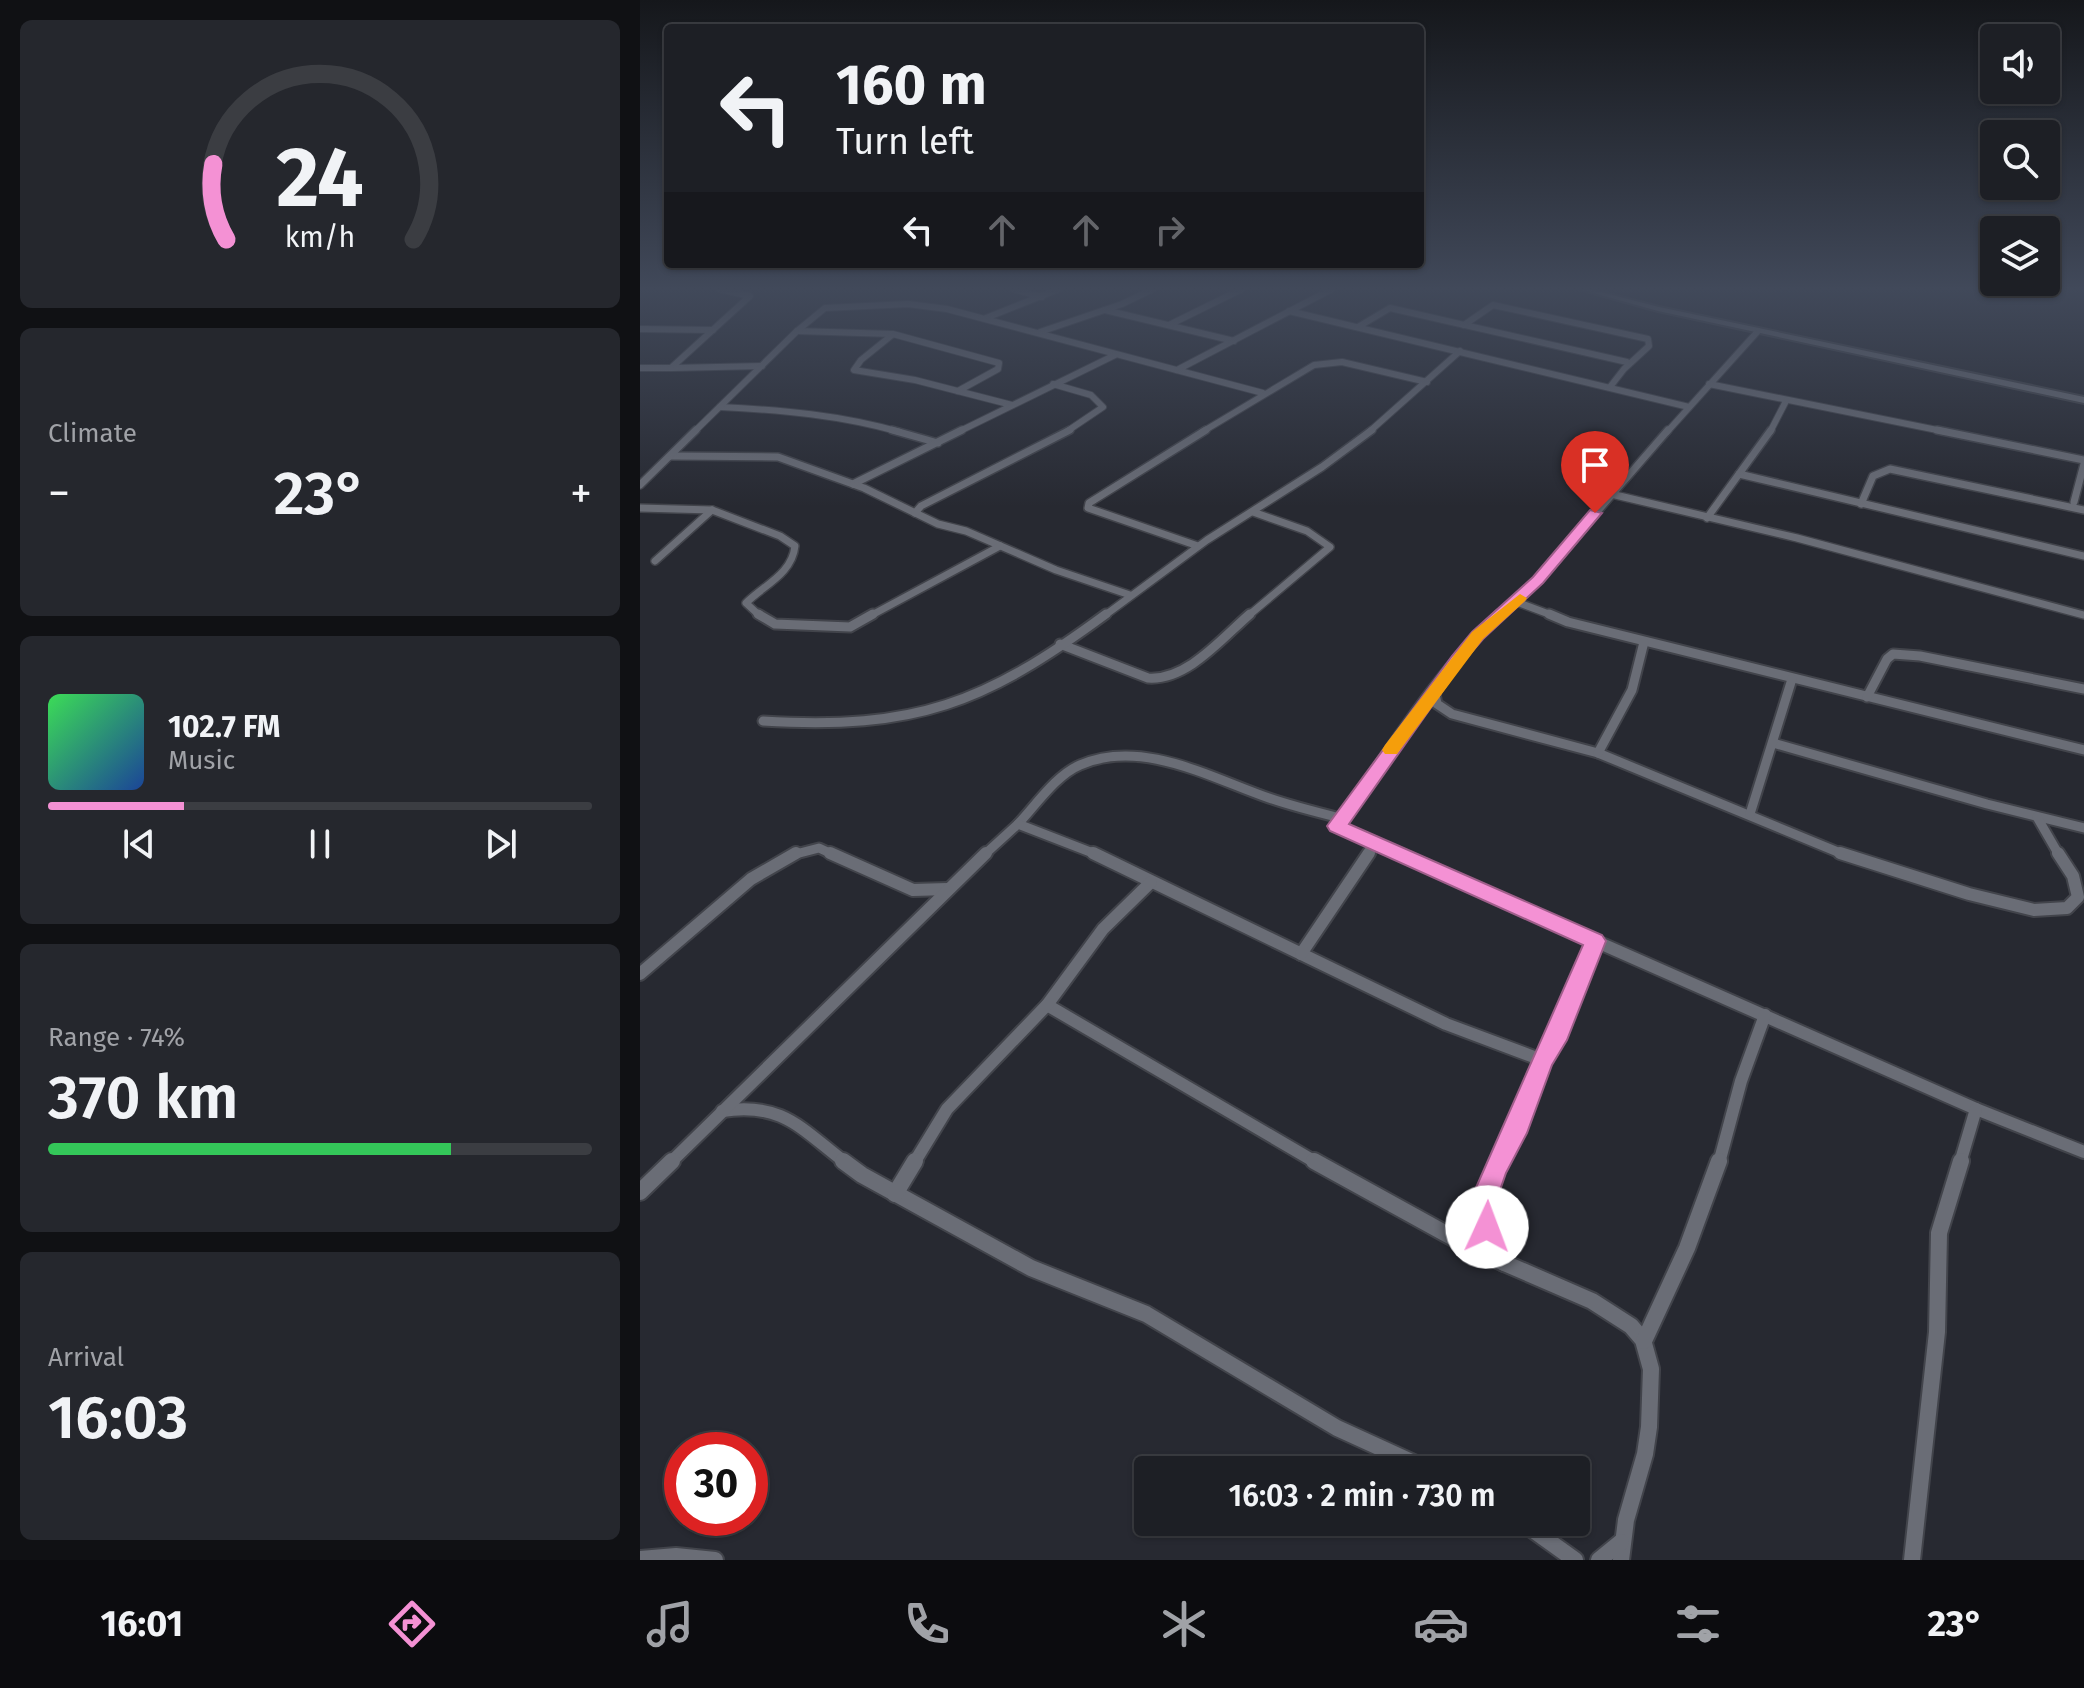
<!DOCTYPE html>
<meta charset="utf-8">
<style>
body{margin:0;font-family:"Fira Sans",sans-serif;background:#25272d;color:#f1f3f6;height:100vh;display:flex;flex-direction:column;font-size:30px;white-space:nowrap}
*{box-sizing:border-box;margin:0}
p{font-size:26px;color:#a0a2a7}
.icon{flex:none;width:44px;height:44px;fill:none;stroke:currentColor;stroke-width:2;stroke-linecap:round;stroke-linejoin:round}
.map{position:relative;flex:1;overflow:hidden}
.side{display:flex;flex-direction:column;gap:20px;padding:20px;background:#101114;width:640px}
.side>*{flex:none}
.banner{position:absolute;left:24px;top:24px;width:760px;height:244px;border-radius:8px;box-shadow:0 2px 6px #0004,0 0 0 2px #3b3d42;background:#1d1f25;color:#f1f3f6;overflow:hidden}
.buttons{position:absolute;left:1340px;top:24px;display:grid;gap:16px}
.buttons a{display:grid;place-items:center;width:80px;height:80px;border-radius:8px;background:#1d1f25;box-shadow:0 2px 6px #0004,0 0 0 2px #3b3d42;font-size:40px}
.speed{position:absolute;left:24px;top:1432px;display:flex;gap:16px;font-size:40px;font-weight:700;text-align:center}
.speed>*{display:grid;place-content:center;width:104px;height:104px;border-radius:50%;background:#1d1f25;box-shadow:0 2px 6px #0004,0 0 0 2px #3b3d42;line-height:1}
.speed .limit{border:12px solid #d22;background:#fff;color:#111}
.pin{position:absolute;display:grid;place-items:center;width:68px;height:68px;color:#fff;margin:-82px -34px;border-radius:50% 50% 50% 0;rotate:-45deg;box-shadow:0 0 8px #0007}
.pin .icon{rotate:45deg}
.me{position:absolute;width:88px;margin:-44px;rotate:2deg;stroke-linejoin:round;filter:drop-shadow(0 0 6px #0008)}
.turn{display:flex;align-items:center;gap:28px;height:168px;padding:0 40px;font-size:36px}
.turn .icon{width:104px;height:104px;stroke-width:2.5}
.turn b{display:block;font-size:56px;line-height:68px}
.lanes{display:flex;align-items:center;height:76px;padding:0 40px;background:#0003;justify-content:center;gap:40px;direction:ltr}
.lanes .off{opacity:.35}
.big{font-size:60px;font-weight:600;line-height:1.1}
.side .widget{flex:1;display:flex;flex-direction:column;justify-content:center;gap:12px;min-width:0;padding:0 28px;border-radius:12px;background:#25272d}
.side .dial{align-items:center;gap:0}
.dial svg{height:208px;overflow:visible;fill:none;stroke:#3b3d42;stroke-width:7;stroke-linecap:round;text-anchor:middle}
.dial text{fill:#f1f3f6;stroke:none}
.song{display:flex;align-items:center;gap:24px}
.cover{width:96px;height:96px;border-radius:12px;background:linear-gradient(135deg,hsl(130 70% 55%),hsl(220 70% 35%))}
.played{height:8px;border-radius:4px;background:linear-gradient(90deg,#f491d4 25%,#3b3d42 25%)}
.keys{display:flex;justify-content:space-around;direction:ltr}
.heat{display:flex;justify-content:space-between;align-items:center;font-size:44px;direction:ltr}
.charge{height:12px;border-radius:6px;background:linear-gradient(90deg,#34c759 74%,#3b3d42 0)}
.trip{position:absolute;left:494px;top:1456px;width:456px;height:80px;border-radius:8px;background:#1d1f25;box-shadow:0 2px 6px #0004,0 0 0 2px #3b3d42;font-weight:600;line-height:80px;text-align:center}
.dock{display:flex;height:128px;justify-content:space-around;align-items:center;background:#0c0c0f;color:#a0a2a7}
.dock .icon{width:56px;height:56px}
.dock .selected{color:#f491d4}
.dock b{font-size:36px;color:#f1f3f6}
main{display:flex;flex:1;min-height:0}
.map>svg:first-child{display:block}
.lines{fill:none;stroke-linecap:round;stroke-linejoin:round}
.minor-far4-casing{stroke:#42444b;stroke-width:8}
.minor-far3-casing{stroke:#42444b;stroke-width:10}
.minor-far2-casing{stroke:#42444b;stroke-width:13}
.minor-far1-casing{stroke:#42444b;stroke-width:16}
.minor-casing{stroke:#42444b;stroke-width:20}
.secondary-casing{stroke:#42444b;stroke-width:4}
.minor-far4{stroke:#6a6d76;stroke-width:6}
.minor-far3{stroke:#6a6d76;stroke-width:7}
.minor-far2{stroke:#6a6d76;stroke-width:9}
.minor-far1{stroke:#6a6d76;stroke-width:12}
.minor{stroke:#6a6d76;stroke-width:16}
.secondary{fill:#6a6d76;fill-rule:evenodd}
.route{fill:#f491d4;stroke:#9f5e8a;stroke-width:2}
.slow{fill:#f59e0b}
</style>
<main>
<section class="side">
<div class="widget dial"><svg viewBox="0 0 100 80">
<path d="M14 69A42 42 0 1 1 86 69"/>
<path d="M14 69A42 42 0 0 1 9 40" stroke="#f491d4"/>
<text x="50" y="56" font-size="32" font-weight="700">24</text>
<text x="50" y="72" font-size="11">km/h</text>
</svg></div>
<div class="widget"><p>Climate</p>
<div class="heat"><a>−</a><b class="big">23°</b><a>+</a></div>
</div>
<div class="widget">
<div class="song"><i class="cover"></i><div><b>102.7 FM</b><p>Music</p></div></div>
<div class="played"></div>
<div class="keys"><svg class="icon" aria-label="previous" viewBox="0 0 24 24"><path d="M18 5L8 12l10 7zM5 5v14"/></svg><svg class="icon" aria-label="pause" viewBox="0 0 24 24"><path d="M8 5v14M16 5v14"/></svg><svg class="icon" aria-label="next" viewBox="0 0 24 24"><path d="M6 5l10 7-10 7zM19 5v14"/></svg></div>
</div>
<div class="widget"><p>Range · 74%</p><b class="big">370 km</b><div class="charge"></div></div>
<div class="widget"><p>Arrival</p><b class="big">16:03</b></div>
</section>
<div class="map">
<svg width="1444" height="1560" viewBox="0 0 1444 1560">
<rect width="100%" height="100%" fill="#272931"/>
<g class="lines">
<defs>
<g id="minor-far4">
<polyline points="79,289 110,296 31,368 122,366"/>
<polyline points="373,289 402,297"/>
<polyline points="465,310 594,341"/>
<polyline points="649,311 1049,407"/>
<polyline points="346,318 419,289"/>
<polyline points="529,325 602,289"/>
<polyline points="824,325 853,305 1008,339 1009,346 984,369 970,387"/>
<polyline points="718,327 750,308 987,362"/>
<polyline points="0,329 73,330"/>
<polyline points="157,331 253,334 359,363 358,369 318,391"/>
<polyline points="400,332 482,304 513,289"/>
<polyline points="252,335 221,360 214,370 275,380 372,405"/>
<polyline points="0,368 31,368"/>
<polyline points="537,370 692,289"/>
<polyline points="413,384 451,395 463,407 426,432"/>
<polyline points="1069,384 1307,432"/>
<path d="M80 407C142 410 200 415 260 432"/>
<polyline points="54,432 157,331 185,308 268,304 307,309 623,393"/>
<polyline points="318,432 475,355"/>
<polyline points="562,432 674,365 702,362 787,382"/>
<polyline points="729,432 820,351"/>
<polyline points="1027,432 1118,331"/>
<polyline points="1130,432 1146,401"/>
</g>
<g id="minor-far3">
<polyline points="252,430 298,443"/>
<polyline points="1297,430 1444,460"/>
<polyline points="31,456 138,457 224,488 298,524 326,531 416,570 490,595"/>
<polyline points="1099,474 1444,556"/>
<polyline points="213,484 322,430"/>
<polyline points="0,485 56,430"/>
<polyline points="971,494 1157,538 1444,615"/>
<polyline points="1434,502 1444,464"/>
<polyline points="1221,504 1233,476 1250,469 1444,510"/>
<path d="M0 508 72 510 140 536 155 546C152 574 124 585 106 603L120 616"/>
<polyline points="275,513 281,506 430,430"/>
<polyline points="1067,518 1131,430"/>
<polyline points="558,546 448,508 449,503 566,430"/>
<polyline points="15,561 72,510"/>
<polyline points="877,602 914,616"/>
<polyline points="230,616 360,546"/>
<polyline points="464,616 567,540 682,467 732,430"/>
<polyline points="608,616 690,547 667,531 613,512"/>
<polyline points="858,616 898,580 1028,430"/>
</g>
<g id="minor-far2">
<polyline points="118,614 135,624 210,627 233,614"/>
<polyline points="909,614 928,622 1444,750"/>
<path d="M420 644 508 678C547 681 582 638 610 614"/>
<polyline points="794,689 797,704 812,714 958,753 1205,855"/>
<polyline points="1227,697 1247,659 1253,654 1280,656 1444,689"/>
<path d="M123 721C276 730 344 704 466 614"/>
<polyline points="1133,743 1347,804 1444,828"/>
<polyline points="958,753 992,690 1004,642"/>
<polyline points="1110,814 1152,679"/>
<polyline points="1397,817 1419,855"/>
<path d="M378 824C396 805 416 775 440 765 502 738 571 778 629 798 652 806 676 812 700 818"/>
<polyline points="152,855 179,848 194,855"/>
<polyline points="344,855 378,824 458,855"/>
<polyline points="728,855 734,845"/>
<path d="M761 855 697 826C748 754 795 674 860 614"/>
</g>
<g id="minor-far1">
<polyline points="190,853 273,890 308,889"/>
<polyline points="453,853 806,1024 902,1060 915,1040 955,941 757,853"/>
<polyline points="1200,853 1329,894 1394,910 1427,908 1438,897 1433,876 1418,853"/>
<polyline points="955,941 1336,1109 1444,1152"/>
<polyline points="661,954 729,853"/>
<polyline points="0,974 111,879 156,853"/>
<polyline points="407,1005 677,1163"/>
<path d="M82 1111C143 1102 160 1128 206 1163"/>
<polyline points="30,1163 346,853"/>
<polyline points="274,1163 307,1109 407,1005 463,929 511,882"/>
<polyline points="859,1163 902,1060"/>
<polyline points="1079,1163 1101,1081 1125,1015"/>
<polyline points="1320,1163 1336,1109"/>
</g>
<g id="minor">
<polyline points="203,1161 222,1175 391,1268 506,1314 697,1428 789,1470"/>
<polyline points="674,1161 839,1252 952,1301 991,1326 1003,1340 1011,1369 1009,1427 1005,1454 986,1520 981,1560"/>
<path d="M860 1161C841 1206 838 1219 864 1263"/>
<polyline points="0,1192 32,1161"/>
<polyline points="255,1194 275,1161"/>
<polyline points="1004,1341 1047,1248 1079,1161"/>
<polyline points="882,1522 935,1560"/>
<polyline points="0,1559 36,1556 75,1560"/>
<polyline points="959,1560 981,1542"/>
<polyline points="1272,1560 1297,1332 1299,1233 1321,1161"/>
</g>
<polygon id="secondary" points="939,289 949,289 1019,307 1444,397 1444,403 1018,311"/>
</defs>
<!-- minor-far4 casing -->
<use href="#minor-far4" class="minor-far4-casing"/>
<!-- minor-far3 casing -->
<use href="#minor-far3" class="minor-far3-casing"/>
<!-- minor-far2 casing -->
<use href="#minor-far2" class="minor-far2-casing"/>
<!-- minor-far1 casing -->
<use href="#minor-far1" class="minor-far1-casing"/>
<!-- minor casing -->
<use href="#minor" class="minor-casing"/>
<!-- secondary casing -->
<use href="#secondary" class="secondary-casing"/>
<!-- minor-far4 -->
<use href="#minor-far4" class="minor-far4"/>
<!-- minor-far3 -->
<use href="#minor-far3" class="minor-far3"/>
<!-- minor-far2 -->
<use href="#minor-far2" class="minor-far2"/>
<!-- minor-far1 -->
<use href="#minor-far1" class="minor-far1"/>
<!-- minor -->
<use href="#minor" class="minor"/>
<!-- secondary -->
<use href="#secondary" class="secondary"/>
</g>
<!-- sky -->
<linearGradient id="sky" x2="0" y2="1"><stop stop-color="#15171b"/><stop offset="0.57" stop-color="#41495a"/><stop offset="1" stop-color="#41495a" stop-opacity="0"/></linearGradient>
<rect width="1444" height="507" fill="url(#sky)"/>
<!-- route -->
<polygon class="route" points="950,510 962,513 903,583 843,639 823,662 709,824 962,935 966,941 927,1040 912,1065 887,1133 866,1173 857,1199 860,1227 856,1236 847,1240 837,1236 831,1199 943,945 690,831 687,826 812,656 832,632 893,577"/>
<!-- slow -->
<polygon class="slow" points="880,594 887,598 885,601 843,639 757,754 745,754 742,750 745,745 832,632"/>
</svg>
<div class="buttons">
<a><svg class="icon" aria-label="sound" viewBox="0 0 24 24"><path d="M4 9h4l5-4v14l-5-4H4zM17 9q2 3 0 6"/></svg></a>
<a><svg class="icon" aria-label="search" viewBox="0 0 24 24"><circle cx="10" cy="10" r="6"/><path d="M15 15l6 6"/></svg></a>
<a><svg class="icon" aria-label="layers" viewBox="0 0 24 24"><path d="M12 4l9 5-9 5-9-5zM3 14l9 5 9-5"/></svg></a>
</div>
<div class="speed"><div class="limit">30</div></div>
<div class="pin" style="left:955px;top:513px;background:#d93025"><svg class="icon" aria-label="arrive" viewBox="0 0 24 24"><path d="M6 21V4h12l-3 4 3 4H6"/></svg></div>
<svg class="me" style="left:847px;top:1227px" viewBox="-20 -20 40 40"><circle r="19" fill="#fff"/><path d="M0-13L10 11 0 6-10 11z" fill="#f491d4"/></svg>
<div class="trip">16:03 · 2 min · 730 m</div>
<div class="banner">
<div class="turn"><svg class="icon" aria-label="left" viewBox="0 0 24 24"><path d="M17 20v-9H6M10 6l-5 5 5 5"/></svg><div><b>160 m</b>Turn left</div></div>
<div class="lanes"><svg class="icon" aria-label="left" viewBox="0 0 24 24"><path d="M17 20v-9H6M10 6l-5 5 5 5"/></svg><svg class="icon off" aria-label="ahead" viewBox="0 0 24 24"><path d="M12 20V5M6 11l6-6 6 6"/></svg><svg class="icon off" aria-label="ahead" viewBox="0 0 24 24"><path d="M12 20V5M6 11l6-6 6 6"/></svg><svg class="icon off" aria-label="right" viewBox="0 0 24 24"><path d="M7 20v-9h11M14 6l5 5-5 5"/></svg></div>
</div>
</div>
</main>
<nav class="dock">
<b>16:01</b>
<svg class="icon selected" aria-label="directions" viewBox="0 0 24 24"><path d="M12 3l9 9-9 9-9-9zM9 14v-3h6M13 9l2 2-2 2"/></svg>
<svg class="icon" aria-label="music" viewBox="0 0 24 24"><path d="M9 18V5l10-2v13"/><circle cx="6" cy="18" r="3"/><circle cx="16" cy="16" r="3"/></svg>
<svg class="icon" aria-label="phone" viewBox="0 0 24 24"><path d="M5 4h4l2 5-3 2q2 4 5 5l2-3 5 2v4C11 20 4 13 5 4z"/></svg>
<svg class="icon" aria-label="climate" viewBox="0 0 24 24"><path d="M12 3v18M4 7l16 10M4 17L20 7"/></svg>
<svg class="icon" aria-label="car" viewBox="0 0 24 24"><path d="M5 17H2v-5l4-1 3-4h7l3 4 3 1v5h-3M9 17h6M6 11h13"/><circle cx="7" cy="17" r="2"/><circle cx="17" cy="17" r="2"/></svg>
<svg class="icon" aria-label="filters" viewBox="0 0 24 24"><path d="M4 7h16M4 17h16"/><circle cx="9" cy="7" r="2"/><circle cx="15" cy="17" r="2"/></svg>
<b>23°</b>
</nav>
